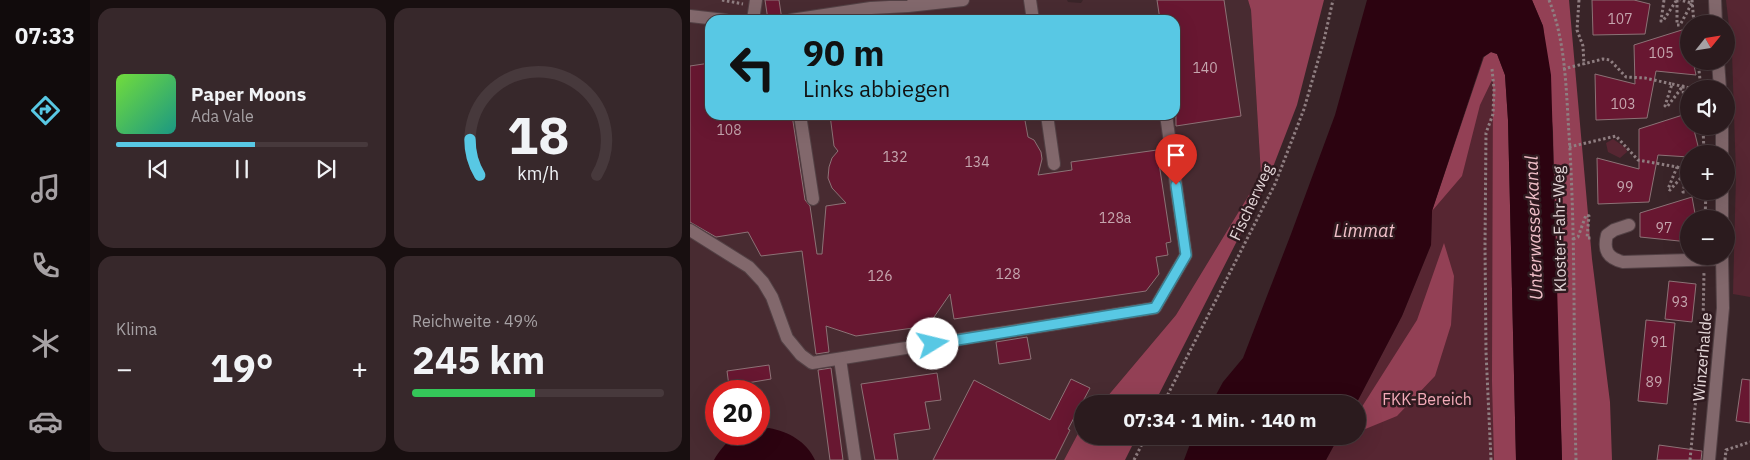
<!DOCTYPE html>
<html lang="de">
<meta charset="utf-8">
<style>
body{margin:0;font-family:"IBM Plex Sans",sans-serif;background:#37282b;color:#f1f3f6;height:100vh;display:flex;flex-direction:column;font-size:19px;white-space:nowrap}
*{box-sizing:border-box;margin:0}
p{font-size:16px;color:#a6a1a4}
.icon{flex:none;width:28px;height:28px;fill:none;stroke:currentColor;stroke-width:2;stroke-linecap:round;stroke-linejoin:round}
.map{position:relative;flex:1;overflow:hidden}
.side{display:flex;flex-direction:column;gap:8px;padding:8px;background:#180f10;width:600px}
.side>*{flex:none}
.guide{position:absolute;left:15px;top:15px;width:475px;height:105px;border-radius:15px;box-shadow:0 5px 20px #0002,0 0 0 1px #47393c;background:#58c8e4;color:#111;overflow:hidden}
.needle{width:32px;rotate:60deg}
.tools{position:absolute;left:990px;top:15px;display:grid;gap:10px}
.tools a{display:grid;place-items:center;width:55px;height:55px;border-radius:50%;background:#2b1b1e;box-shadow:0 5px 20px #0002,0 0 0 1px #47393c;font-size:25px}
.speed{position:absolute;left:15px;top:380px;display:flex;gap:10px;font-size:25px;font-weight:700;text-align:center}
.speed>*{display:grid;place-content:center;width:65px;height:65px;border-radius:50%;background:#2b1b1e;box-shadow:0 5px 20px #0002,0 0 0 1px #47393c;line-height:1}
.speed .limit{border:8px solid #d22;background:#fff;color:#111}
.pin{position:absolute;display:grid;place-items:center;width:42px;height:42px;color:#fff;margin:-51px -21px;border-radius:50% 50% 50% 0;rotate:-45deg;box-shadow:0 0 5px #0007}
.pin .icon{rotate:45deg}
.me{position:absolute;width:55px;margin:-28px;rotate:81deg;stroke-linejoin:round;filter:drop-shadow(0 0 4px #0008)}
.turn{display:flex;align-items:center;gap:18px;height:105px;padding:0 15px;font-size:22px}
.turn .icon{width:65px;height:65px;stroke-width:2.5}
.turn b{display:block;font-size:35px;line-height:42px}
.big{font-size:38px;font-weight:700;line-height:1.1}
.side .card{flex:1;display:flex;flex-direction:column;justify-content:center;gap:8px;min-width:0;padding:0 18px;border-radius:15px;background:#37282b}
.side .dial{align-items:center;gap:0}
.dial svg{height:130px;overflow:visible;fill:none;stroke:#47393c;stroke-width:7;stroke-linecap:round;text-anchor:middle}
.dial text{fill:#f1f3f6;stroke:none}
.song{display:flex;align-items:center;gap:15px}
.cover{width:60px;height:60px;border-radius:8px;background:linear-gradient(135deg,hsl(100 70% 55%),hsl(170 70% 35%))}
.played{height:5px;border-radius:2px;background:linear-gradient(90deg,#58c8e4 55%,#47393c 55%)}
.keys{display:flex;justify-content:space-around;direction:ltr}
.heat{display:flex;justify-content:space-between;align-items:center;font-size:28px;direction:ltr}
.charge{height:8px;border-radius:4px;background:linear-gradient(90deg,#34c759 49%,#47393c 0)}
.side .tiles{flex:1;display:grid;gap:8px;grid-template-columns:repeat(2,1fr)}
.trip{position:absolute;left:384px;top:395px;width:292px;height:50px;border-radius:25px;background:#2b1b1e;box-shadow:0 5px 20px #0002,0 0 0 1px #47393c;font-weight:700;line-height:50px;text-align:center}
main{display:flex;flex:1;min-height:0}
.tab-bar{display:flex;flex-direction:column;width:90px;justify-content:space-around;align-items:center;background:#110b0c;color:#a6a1a4}
.tab-bar .icon{width:35px;height:35px}
.tab-bar .current{color:#58c8e4}
.tab-bar b{font-size:22px;color:#f1f3f6}
.map>svg:first-child{display:block}
.built{fill:#482b31;fill-rule:evenodd}
.green{fill:#572632}
.forest{fill:#934055}
.water{fill:#2c0310}
.building{fill:#681731;stroke:#8c7276}
.lines{fill:none;stroke-linecap:round;stroke-linejoin:round}
.minor-casing{stroke:#534145;stroke-width:14}
.path{stroke:#8f7e81;stroke-width:3;stroke-dasharray:2.5 2.5;stroke-linecap:butt}
.minor{stroke:#82686c;stroke-width:12}
.route-casing{stroke:#398294;stroke-width:12}
.route{stroke:#58c8e4;stroke-width:9}
.labels{text-anchor:middle;stroke-width:5;stroke-linejoin:round;paint-order:stroke}
.number-label{font-size:14px;fill:#c5a6ae}
.street-label{font-size:16px;fill:#e4d6d8;stroke:#2f1a1f}
.park-label{font-size:16px;fill:#f2aab8;stroke:#2f1a1f}
.water-label{font-size:18px;font-style:italic;fill:#f1c0c9;stroke:#2f1a1f}
</style>
<main>
<nav class="tab-bar">
<b>07:33</b>
<svg class="icon current" aria-label="directions" viewBox="0 0 24 24"><path d="M12 3l9 9-9 9-9-9zM9 14v-3h6M13 9l2 2-2 2"/></svg>
<svg class="icon" aria-label="music" viewBox="0 0 24 24"><path d="M9 18V5l10-2v13"/><circle cx="6" cy="18" r="3"/><circle cx="16" cy="16" r="3"/></svg>
<svg class="icon" aria-label="phone" viewBox="0 0 24 24"><path d="M5 4h4l2 5-3 2q2 4 5 5l2-3 5 2v4C11 20 4 13 5 4z"/></svg>
<svg class="icon" aria-label="climate" viewBox="0 0 24 24"><path d="M12 3v18M4 7l16 10M4 17L20 7"/></svg>
<svg class="icon" aria-label="car" viewBox="0 0 24 24"><path d="M5 17H2v-5l4-1 3-4h7l3 4 3 1v5h-3M9 17h6M6 11h13"/><circle cx="7" cy="17" r="2"/><circle cx="17" cy="17" r="2"/></svg>
</nav>
<section class="side">
<div class="tiles">
<div class="card">
<div class="song"><i class="cover"></i><div><b>Paper Moons</b><p>Ada Vale</p></div></div>
<div class="played"></div>
<div class="keys"><svg class="icon" aria-label="previous" viewBox="0 0 24 24"><path d="M18 5L8 12l10 7zM5 5v14"/></svg><svg class="icon" aria-label="pause" viewBox="0 0 24 24"><path d="M8 5v14M16 5v14"/></svg><svg class="icon" aria-label="next" viewBox="0 0 24 24"><path d="M6 5l10 7-10 7zM19 5v14"/></svg></div>
</div>
<div class="card dial"><svg viewBox="0 0 100 80">
<path d="M14 69A42 42 0 1 1 86 69"/>
<path d="M14 69A42 42 0 0 1 8 47" stroke="#58c8e4"/>
<text x="50" y="56" font-size="32" font-weight="700">18</text>
<text x="50" y="72" font-size="11">km/h</text>
</svg></div>
<div class="card"><p>Klima</p>
<div class="heat"><a>−</a><b class="big">19°</b><a>+</a></div>
</div>
<div class="card"><p>Reichweite · 49%</p><b class="big">245 km</b><div class="charge"></div></div>
</div>
</section>
<div class="map">
<svg width="1060" height="460" viewBox="0 0 1060 460">
<rect width="100%" height="100%" fill="#392428"/>
<!-- built -->
<path class="built" d="M0 0H377L378 2 391 3 393 0H558L561 10 571 175 486 315 411 404H392V426L374 460H0ZM20 20H485V115H20ZM26 391H69V434H26Z"/>
<!-- green -->
<g class="green">
<polygon points="1036,0 1060,0 1060,297 1043,294 1046,175 1042,53"/>
<polygon points="807,54 826,460 636,460 649,436 668,436 668,404 666,404 712,316 741,245 742,211 794,57"/>
<polygon points="923,139 936,148 937,152 930,158 918,152 916,143"/>
</g>
<!-- forest -->
<g class="forest">
<polygon points="558,0 634,0 607,105 578,180 464,404 411,404 486,315 571,175 561,10"/>
<polygon points="842,0 879,0 902,259 920,402 922,460 872,460 866,280 863,132 853,26"/>
<polygon points="801,52 807,54 815,75 818,120 826,460 804,460 802,381 803,78 790,105 772,176 742,211 794,57"/>
<polygon points="754,243 764,276 761,325 745,376 707,416 668,432 668,413 727,320"/>
<polygon points="392,426 392,436 447,436 435,460 374,460"/>
</g>
<!-- water -->
<g class="water">
<polygon points="677,0 842,0 853,26 861,75 872,460 826,460 818,120 815,75 807,54 801,52 793,57 742,211 741,245 712,316 666,404 521,404 533,382 553,358 601,234 645,115"/>
<path d="M79 428C99 432 116 441 125 460H24C30 450 40 436 52 434 57 433 63 434 69 434V429Z"/>
<polygon points="503,436 649,436 636,460 494,460"/>
</g>
<!-- building -->
<g class="building">
<polygon points="75,0 89,0 92,20 78,20"/>
<polygon points="467,0 534,0 551,116 486,126 485,20 470,20"/>
<polygon points="902,0 944,0 960,4 955,34 903,35"/>
<polygon points="995,29 999,43 999,61 1003,61 1006,75 966,71 957,118 906,120 905,74 945,84 944,45"/>
<polygon points="20,63 20,115 102,115 115,200 120,206 127,254 132,254 136,206 156,203 142,188 138,178 139,167 142,158 148,151 144,146 140,115 334,115 338,137 344,140 351,152 352,159 348,175 382,170 381,162 467,150 481,242 476,243 478,255 466,257 469,274 456,291 264,319 260,294 242,320 230,327 166,336 136,326 139,352 126,354 112,251 71,256 58,232 26,237 0,222 0,66"/>
<polygon points="999,113 999,126 1003,126 1010,154 999,154 999,157 968,155 959,202 908,204 907,158 949,169 949,129"/>
<polygon points="1002,197 1006,219 999,219 999,242 950,237 950,213"/>
<polygon points="979,281 1006,284 1002,322 975,319"/>
<polygon points="956,320 985,323 977,404 948,401"/>
<polygon points="337,337 341,359 309,364 306,342"/>
<polygon points="79,365 81,379 39,386 37,371"/>
<polygon points="141,368 153,460 140,460 128,370"/>
<polygon points="247,373 251,400 235,402 240,429 204,434 208,460 185,460 171,384"/>
<polygon points="381,379 400,388 378,429 380,430 365,460 243,460 284,380 360,420"/>
<polygon points="1052,379 1060,380 1060,423 1046,421"/>
<polygon points="969,445 1012,451 1011,460 967,460"/>
</g>
<g class="lines">
<defs>
<g id="minor">
<polyline points="340,0 343,20"/>
<polyline points="1025,0 1026,24"/>
<polyline points="0,16 35,20"/>
<polyline points="63,20 66,0"/>
<polyline points="101,20 181,8 218,6 273,0"/>
<polyline points="1028,61 1030,89"/>
<polyline points="110,115 123,199"/>
<polyline points="357,115 364,164"/>
<polyline points="1032,126 1032,154"/>
<polyline points="1032,191 1032,219"/>
<path d="M939 225 924 230 917 235C913 251 918 258 933 262L1032 259"/>
<polyline points="0,230 59,267 73,282 82,297 97,338 111,355 122,363 465,308 496,255 476,115"/>
<polyline points="150,359 165,460"/>
<polyline points="1019,460 1033,308 1032,256"/>
</g>
</defs>
<!-- minor casing -->
<use href="#minor" class="minor-casing"/>
<!-- path -->
<g class="path">
<polyline points="32,0 53,4"/>
<path d="M859 0C876 42 876 90 879 134 886 243 883 351 886 460"/>
<polyline points="889,0 887,30 893,46 894,65"/>
<polyline points="974,0 971,21 973,21 986,1"/>
<polyline points="987,0 987,25 990,25 1002,3 990,0"/>
<polyline points="1002,0 1004,24"/>
<polyline points="1008,61 1011,89"/>
<polyline points="873,69 913,59 920,60 936,77 955,78 982,84 975,106 977,107 993,86 994,109 996,109 999,104"/>
<polyline points="982,84 1004,89"/>
<polyline points="1013,126 1014,154"/>
<polyline points="879,147 926,136 948,160 987,167 978,189 980,190 998,170 993,192 995,192 999,187"/>
<polyline points="987,167 998,170"/>
<polyline points="1015,219 1016,191"/>
<polyline points="883,239 888,237 896,215 899,216 897,238 901,238"/>
<polyline points="473,404 585,184 614,109 634,40 643,0"/>
<polyline points="444,460 456,436"/>
<polyline points="801,460 796,352 795,247 796,133 803,114 804,89 802,69"/>
<polyline points="1000,460 1013,324 1014,272"/>
<polyline points="1035,460 1036,450 1060,442"/>
</g>
<!-- minor -->
<use href="#minor" class="minor"/>
</g>
<g class="lines">
<defs>
<polyline id="route" points="243,344 465,308 496,255 486,185"/>
</defs>
<!-- route casing -->
<use href="#route" class="route-casing"/>
<!-- route -->
<use href="#route" class="route"/>
</g>
<g class="labels">
<!-- number labels -->
<g class="number-label">
<text x="930" y="24">107</text>
<text x="971" y="58">105</text>
<text x="515" y="73">140</text>
<text x="933" y="109">103</text>
<text x="39" y="135">108</text>
<text x="205" y="162">132</text>
<text x="287" y="167">134</text>
<text x="935" y="192">99</text>
<text x="425" y="223">128a</text>
<text x="974" y="233">97</text>
<text x="318" y="279">128</text>
<text x="190" y="281">126</text>
<text x="990" y="307">93</text>
<text x="969" y="347">91</text>
<text x="964" y="387">89</text>
</g>
<!-- street labels -->
<g class="street-label">
<text transform="translate(561 202) rotate(-65)" y="6">Fischerweg</text>
<text transform="translate(869 229) rotate(-91)" y="6">Kloster-Fahr-Weg</text>
<text transform="translate(1012 357) rotate(-85)" y="6">Winzerhalde</text>
</g>
<!-- park labels -->
<g class="park-label">
<text x="737" y="405">FKK-Bereich</text>
</g>
<!-- water labels -->
<g class="water-label">
<text transform="translate(844 228) rotate(-92)" y="6">Unterwasserkanal</text>
<text x="674" y="237">Limmat</text>
</g>
</g>
</svg>
<div class="tools">
<a><svg class="needle" viewBox="-14 -14 28 28"><path d="M0-13l5 13h-10z" fill="#e53935"/><path d="M0 13l5-13h-10z" fill="#a6a1a4"/></svg></a>
<a><svg class="icon" aria-label="sound" viewBox="0 0 24 24"><path d="M4 9h4l5-4v14l-5-4H4zM17 9q2 3 0 6"/></svg></a>
<a>+</a>
<a>−</a>
</div>
<div class="speed"><div class="limit">20</div></div>
<div class="pin" style="left:486px;top:185px;background:#d93025"><svg class="icon" aria-label="arrive" viewBox="0 0 24 24"><path d="M6 21V4h12l-3 4 3 4H6"/></svg></div>
<svg class="me" style="left:243px;top:344px" viewBox="-20 -20 40 40"><circle r="19" fill="#fff"/><path d="M0-13L10 11 0 6-10 11z" fill="#58c8e4"/></svg>
<div class="trip">07:34 · 1 Min. · 140 m</div>
<div class="guide">
<div class="turn"><svg class="icon" aria-label="left" viewBox="0 0 24 24"><path d="M17 20v-9H6M10 6l-5 5 5 5"/></svg><div><b>90 m</b>Links abbiegen</div></div>
</div>
</div>
</main>
